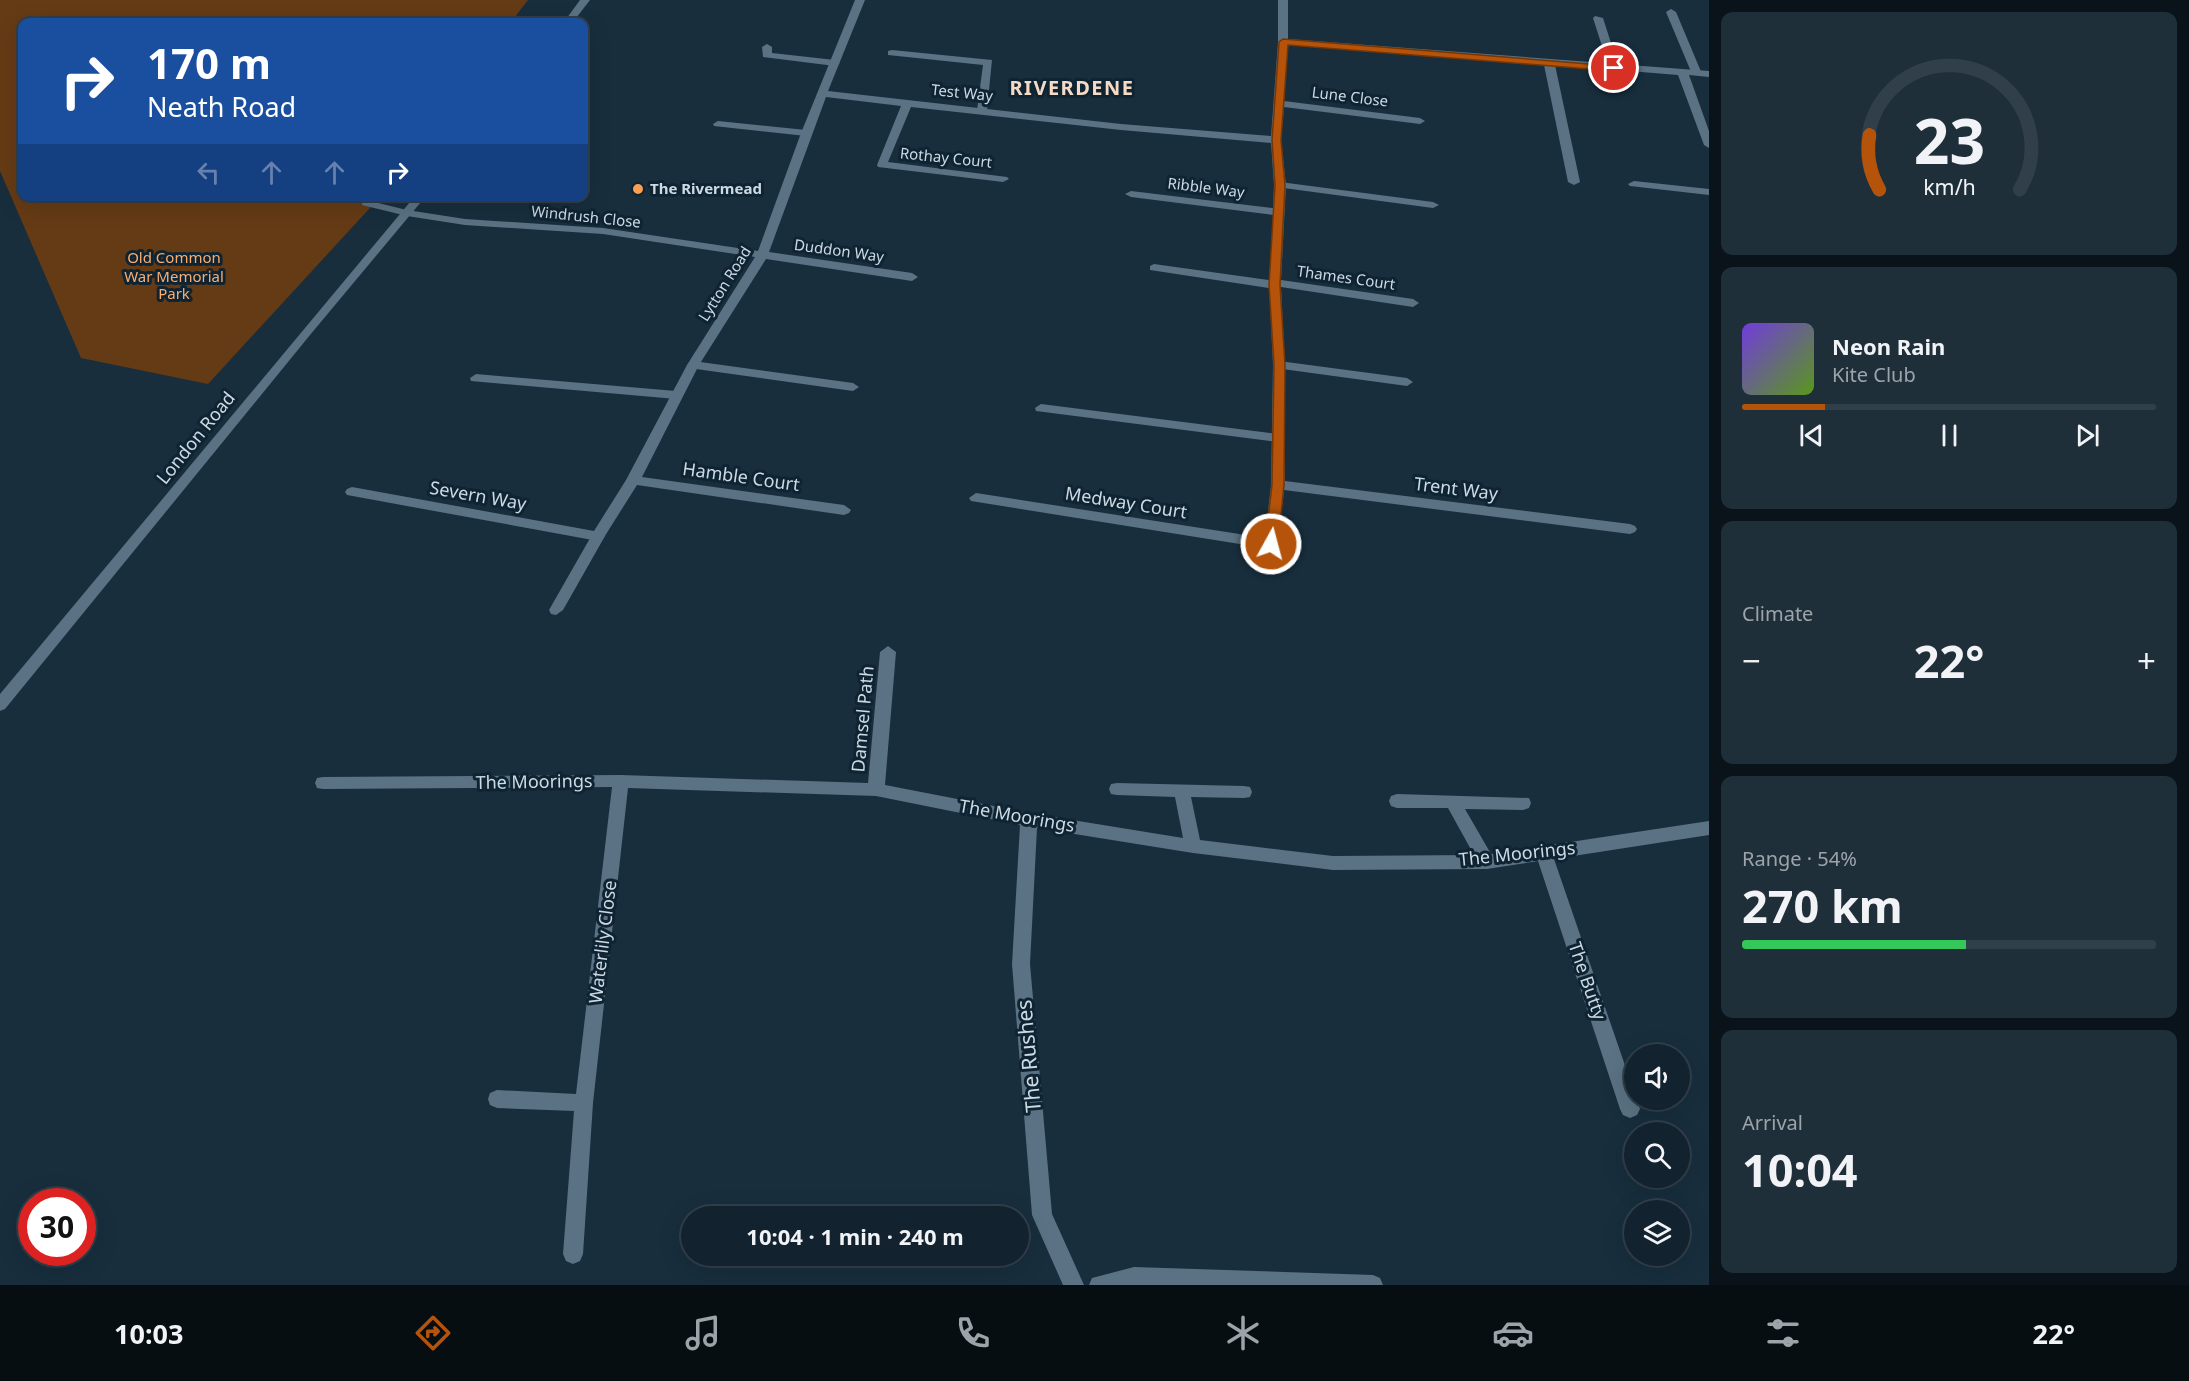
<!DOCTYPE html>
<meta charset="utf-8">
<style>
body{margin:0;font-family:"Noto Sans",sans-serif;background:#1f2f3a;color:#f1f3f6;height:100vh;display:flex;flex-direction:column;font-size:22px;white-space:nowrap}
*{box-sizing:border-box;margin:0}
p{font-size:20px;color:#9ca4aa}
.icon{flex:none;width:33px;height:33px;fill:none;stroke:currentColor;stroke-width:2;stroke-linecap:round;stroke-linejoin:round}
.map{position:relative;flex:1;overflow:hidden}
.drawer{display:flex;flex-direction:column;gap:12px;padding:12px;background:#0a1319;width:480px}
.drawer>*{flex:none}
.top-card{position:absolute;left:18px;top:18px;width:570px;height:183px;border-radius:12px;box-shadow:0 6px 24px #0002,0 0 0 2px #313f4a;background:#1a4fa0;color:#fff;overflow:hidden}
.fabs{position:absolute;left:1624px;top:1044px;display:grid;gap:12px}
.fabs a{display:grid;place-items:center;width:66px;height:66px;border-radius:50%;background:#12222e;box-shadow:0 6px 24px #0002,0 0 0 2px #313f4a;font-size:30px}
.speed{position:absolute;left:18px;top:1188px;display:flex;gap:12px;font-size:30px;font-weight:700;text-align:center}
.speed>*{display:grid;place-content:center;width:78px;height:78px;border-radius:50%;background:#12222e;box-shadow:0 6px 24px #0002,0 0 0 2px #313f4a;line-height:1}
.speed .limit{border:9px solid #d22;background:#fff;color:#111}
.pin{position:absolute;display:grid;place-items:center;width:51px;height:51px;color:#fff;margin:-26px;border:3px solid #fff;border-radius:50%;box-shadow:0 2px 6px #0007}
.me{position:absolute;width:66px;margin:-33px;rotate:7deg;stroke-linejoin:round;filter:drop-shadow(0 0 4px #0008)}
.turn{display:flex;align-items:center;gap:21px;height:126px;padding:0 30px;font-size:27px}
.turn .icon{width:78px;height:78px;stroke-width:2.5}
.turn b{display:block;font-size:42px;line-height:51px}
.lanes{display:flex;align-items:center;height:57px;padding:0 30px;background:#0003;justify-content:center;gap:30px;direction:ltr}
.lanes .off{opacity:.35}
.big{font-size:45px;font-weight:700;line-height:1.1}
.drawer .card{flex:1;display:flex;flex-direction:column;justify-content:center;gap:9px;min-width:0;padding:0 21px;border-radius:12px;background:#1f2f3a}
.drawer .dial{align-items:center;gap:0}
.dial svg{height:156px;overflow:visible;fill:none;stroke:#313f4a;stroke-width:7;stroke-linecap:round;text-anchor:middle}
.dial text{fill:#f1f3f6;stroke:none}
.song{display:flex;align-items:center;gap:18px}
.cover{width:72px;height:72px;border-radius:9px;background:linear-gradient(135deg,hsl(260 70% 55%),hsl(90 70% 35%))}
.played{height:6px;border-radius:3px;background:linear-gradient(90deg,#b45309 20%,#313f4a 20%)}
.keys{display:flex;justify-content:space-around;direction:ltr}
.heat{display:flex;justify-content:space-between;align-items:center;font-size:33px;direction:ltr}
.charge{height:9px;border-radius:4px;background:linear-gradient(90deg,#34c759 54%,#313f4a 0)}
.trip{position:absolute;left:681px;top:1206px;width:348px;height:60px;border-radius:30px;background:#12222e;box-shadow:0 6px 24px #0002,0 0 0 2px #313f4a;font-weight:700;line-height:60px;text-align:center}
.tab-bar{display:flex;height:96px;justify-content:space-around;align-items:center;background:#070e12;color:#9ca4aa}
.tab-bar .icon{width:42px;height:42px}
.tab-bar .on{color:#b45309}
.tab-bar b{font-size:27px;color:#f1f3f6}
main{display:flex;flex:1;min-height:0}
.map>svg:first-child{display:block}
.green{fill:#653b15}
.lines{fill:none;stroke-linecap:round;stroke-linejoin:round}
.service{fill:#5a7283;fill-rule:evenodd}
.minor{fill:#5a7283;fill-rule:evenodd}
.tertiary{fill:#5a7283;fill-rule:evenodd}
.route{fill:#b45309;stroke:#753606;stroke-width:1.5}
.poi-dot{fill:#fb9e50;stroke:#0f2433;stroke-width:2}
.labels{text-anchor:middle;stroke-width:6;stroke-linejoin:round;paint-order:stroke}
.far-street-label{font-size:15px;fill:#cddae4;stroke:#0f2433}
.far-poi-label{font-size:15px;font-weight:bold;fill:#cddae4;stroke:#0f2433;text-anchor:start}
.far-park-label{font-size:15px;fill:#faad70;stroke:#0f2433}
.street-label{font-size:18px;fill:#cddae4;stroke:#0f2433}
.far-district-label{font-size:20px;font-weight:bold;letter-spacing:1.5px;fill:#f5dac6;stroke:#0f2433}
.near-street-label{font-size:21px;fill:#cddae4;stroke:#0f2433}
</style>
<main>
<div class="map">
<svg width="1709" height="1285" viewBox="0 0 1709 1285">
<rect width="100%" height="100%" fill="#182e3d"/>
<!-- green -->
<polygon class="green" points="0,0 528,0 511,22 22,22 22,196 380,197 208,384 81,358 0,171"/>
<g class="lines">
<!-- service -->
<g class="service">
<polygon points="1671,9 1676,12 1702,74 1701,76 1692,74 1666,12"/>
<polygon points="1595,16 1603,18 1619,68 1618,70 1609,68 1593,18"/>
<polygon points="767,44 772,47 772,53 835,60 840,63 835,66 763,57 762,47"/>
<polygon points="892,50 992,60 987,110 982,113 977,110 983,65 888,55 888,51"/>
<polygon points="718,121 806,130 811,133 806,136 714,126 713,124"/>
<polygon points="1634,181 1709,189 1709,195 1630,186 1628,184"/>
<polygon points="1280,182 1433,202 1439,205 1433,208 1276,187 1276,183"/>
<polygon points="366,200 411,211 413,213 407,216 362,205 362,201"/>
<polygon points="1154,264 1275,281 1281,285 1275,289 1150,270 1150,266"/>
<polygon points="693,361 853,383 859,387 853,391 689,368 687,365"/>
<polygon points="1279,361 1407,378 1413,382 1407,386 1275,368 1273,365"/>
<polygon points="476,374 676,391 682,395 676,399 471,381 470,378"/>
<polygon points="1041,404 1277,434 1284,438 1277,442 1036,411 1035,408"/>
<polygon points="598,531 605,536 563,610 556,615 551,614 549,610 593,533"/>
</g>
<!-- minor -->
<g class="minor">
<polygon points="855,0 865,0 828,91 1121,124 1271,136 1278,42 1278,0 1288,0 1288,39 1709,71 1709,77 1689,75 1709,131 1709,148 1704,145 1678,75 1555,65 1580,182 1574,185 1568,182 1544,65 1288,45 1284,101 1420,118 1425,121 1420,124 1284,107 1281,140 1286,185 1281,280 1413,299 1419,303 1413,307 1281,287 1285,365 1285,481 1630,524 1635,526 1637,529 1635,532 1630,534 1284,490 1278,544 1271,549 971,501 969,498 976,493 1265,538 1271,485 1273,365 1269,283 1273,215 1131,197 1125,194 1131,191 1273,208 1274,185 1271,143 1121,130 911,107 888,162 1007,177 1009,179 1003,182 878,167 877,165 901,106 826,97 769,252 912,273 918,277 912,281 766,259 699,365 642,477 844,505 851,510 849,513 844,515 637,485 603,539 598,541 347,495 345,492 347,489 352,487 594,531 626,480 687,365 755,257 603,234 465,225 407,216 401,213 407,210 465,219 603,228 758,251 801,133"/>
<polygon points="888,646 896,652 885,785 1029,813 1183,838 1175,797 1117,795 1111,794 1109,789 1111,784 1117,783 1244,786 1250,787 1252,792 1250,797 1244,798 1191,797 1200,840 1333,856 1474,855 1448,808 1397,808 1391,806 1389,801 1391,796 1397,794 1529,798 1531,803 1529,808 1523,810 1465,809 1491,854 1709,821 1709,835 1554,859 1640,1109 1637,1115 1630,1118 1623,1115 1620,1109 1538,861 1487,869 1333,870 1193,853 1037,828 1030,964 1052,1214 1084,1285 1063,1285 1032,1215 1012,964 1020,825 876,796 628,788 593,1103 583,1254 580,1261 573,1264 566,1261 563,1254 574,1111 497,1108 490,1105 488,1099 490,1093 497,1090 576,1094 612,787 323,789 317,788 315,783 317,778 323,777 621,775 868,783 880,652"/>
<polygon points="1134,1267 1373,1275 1380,1278 1383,1285 1089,1285 1092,1278"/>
</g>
<!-- tertiary -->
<g class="tertiary">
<polygon points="580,0 590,0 573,22 564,22"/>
<polygon points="415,196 426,196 310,335 5,709 0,711 0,694"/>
</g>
</g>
<!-- route -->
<polygon class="route" points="1283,39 1614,66 1619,68 1614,71 1288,45 1281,140 1285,185 1280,285 1285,365 1284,485 1278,544 1271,549 1265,544 1272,485 1274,365 1269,285 1275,185 1272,140 1279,42"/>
<!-- markers -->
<circle class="poi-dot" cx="638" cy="189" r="6"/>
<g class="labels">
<!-- far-street labels -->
<g class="far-street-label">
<text transform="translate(962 93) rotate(6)" y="5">Test Way</text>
<text transform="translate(1350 97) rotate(7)" y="5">Lune Close</text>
<text transform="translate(946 158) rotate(6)" y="5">Rothay Court</text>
<text transform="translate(1206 188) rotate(7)" y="5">Ribble Way</text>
<text transform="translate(586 217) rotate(6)" y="5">Windrush Close</text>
<text transform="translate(839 251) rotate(8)" y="5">Duddon Way</text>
<text transform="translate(1346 278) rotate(8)" y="5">Thames Court</text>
<text transform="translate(725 284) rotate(-58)" y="5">Lytton Road</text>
</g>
<!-- far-poi labels -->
<g class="far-poi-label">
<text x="650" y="194">The Rivermead</text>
</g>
<!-- far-park labels -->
<g class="far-park-label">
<text x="174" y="263">Old Common</text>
<text x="174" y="282">War Memorial<tspan x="174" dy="17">Park</tspan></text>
</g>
<!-- street labels -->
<g class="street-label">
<text transform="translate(196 438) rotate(-51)" y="6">London Road</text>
<text transform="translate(741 477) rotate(8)" y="6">Hamble Court</text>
<text transform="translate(1456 489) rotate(7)" y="6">Trent Way</text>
<text transform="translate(478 496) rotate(10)" y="6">Severn Way</text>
<text transform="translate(1126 503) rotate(9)" y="6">Medway Court</text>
<text transform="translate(863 719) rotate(-85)" y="6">Damsel Path</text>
<text transform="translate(534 782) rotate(-1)" y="6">The Moorings</text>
<text transform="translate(1017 816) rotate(10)" y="6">The Moorings</text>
<text transform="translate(1517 854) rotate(-6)" y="6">The Moorings</text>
<text transform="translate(603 942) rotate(-83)" y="6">Waterlily Close</text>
<text transform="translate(1587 981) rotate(71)" y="6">The Butty</text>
</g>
<!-- far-district labels -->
<g class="far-district-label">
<text x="1072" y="95">RIVERDENE</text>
</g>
<!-- near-street labels -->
<g class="near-street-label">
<text transform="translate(1029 1056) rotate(-95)" y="7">The Rushes</text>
</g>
</g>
</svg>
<div class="fabs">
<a><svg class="icon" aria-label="sound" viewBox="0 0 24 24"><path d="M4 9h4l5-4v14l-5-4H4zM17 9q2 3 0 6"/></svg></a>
<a><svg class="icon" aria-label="search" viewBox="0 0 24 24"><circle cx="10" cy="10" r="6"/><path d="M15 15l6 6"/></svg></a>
<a><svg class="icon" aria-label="layers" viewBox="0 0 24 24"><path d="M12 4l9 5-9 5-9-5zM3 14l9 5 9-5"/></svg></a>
</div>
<div class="speed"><div class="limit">30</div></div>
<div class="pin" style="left:1614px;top:68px;background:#d93025"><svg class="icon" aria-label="arrive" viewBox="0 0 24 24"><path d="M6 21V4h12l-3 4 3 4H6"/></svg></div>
<svg class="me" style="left:1271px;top:544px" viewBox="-20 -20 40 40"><circle r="17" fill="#b45309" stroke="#fff" stroke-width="3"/><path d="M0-11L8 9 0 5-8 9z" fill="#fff"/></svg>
<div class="trip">10:04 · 1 min · 240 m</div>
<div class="top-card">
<div class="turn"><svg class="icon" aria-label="right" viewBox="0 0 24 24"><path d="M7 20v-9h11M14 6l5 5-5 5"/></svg><div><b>170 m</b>Neath Road</div></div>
<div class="lanes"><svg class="icon off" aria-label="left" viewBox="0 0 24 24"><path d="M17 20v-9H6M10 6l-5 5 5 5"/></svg><svg class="icon off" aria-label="ahead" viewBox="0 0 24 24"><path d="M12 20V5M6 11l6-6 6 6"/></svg><svg class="icon off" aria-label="ahead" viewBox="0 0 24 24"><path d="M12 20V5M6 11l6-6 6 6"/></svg><svg class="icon" aria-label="right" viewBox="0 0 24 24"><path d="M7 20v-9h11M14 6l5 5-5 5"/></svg></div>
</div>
</div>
<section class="drawer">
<div class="card dial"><svg viewBox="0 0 100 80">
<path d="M14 69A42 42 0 1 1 86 69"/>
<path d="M14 69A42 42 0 0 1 9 41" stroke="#b45309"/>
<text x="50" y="56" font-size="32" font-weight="700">23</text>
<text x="50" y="72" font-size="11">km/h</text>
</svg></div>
<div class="card">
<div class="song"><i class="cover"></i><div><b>Neon Rain</b><p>Kite Club</p></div></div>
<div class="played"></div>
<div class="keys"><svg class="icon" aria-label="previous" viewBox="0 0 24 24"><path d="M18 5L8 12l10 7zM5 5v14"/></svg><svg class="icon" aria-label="pause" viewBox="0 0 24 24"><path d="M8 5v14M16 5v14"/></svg><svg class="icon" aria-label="next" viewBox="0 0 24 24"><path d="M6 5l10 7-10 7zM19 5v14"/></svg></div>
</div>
<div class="card"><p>Climate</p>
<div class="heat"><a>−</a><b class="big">22°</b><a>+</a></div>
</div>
<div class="card"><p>Range · 54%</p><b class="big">270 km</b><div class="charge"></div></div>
<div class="card"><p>Arrival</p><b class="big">10:04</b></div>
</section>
</main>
<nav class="tab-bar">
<b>10:03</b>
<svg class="icon on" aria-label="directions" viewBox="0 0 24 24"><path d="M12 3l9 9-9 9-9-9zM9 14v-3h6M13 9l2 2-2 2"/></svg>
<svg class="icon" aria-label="music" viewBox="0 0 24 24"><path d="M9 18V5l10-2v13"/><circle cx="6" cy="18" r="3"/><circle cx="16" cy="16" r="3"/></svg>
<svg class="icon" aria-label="phone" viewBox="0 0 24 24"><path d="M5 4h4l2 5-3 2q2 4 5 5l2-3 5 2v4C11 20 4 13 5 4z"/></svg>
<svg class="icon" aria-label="climate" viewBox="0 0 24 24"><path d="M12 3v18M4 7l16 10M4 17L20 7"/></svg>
<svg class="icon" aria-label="car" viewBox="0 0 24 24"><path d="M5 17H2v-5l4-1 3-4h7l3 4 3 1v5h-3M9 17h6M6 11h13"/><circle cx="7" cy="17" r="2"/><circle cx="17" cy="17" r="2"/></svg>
<svg class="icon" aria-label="filters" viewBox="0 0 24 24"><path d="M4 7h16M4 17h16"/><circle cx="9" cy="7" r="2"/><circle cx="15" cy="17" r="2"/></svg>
<b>22°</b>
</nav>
